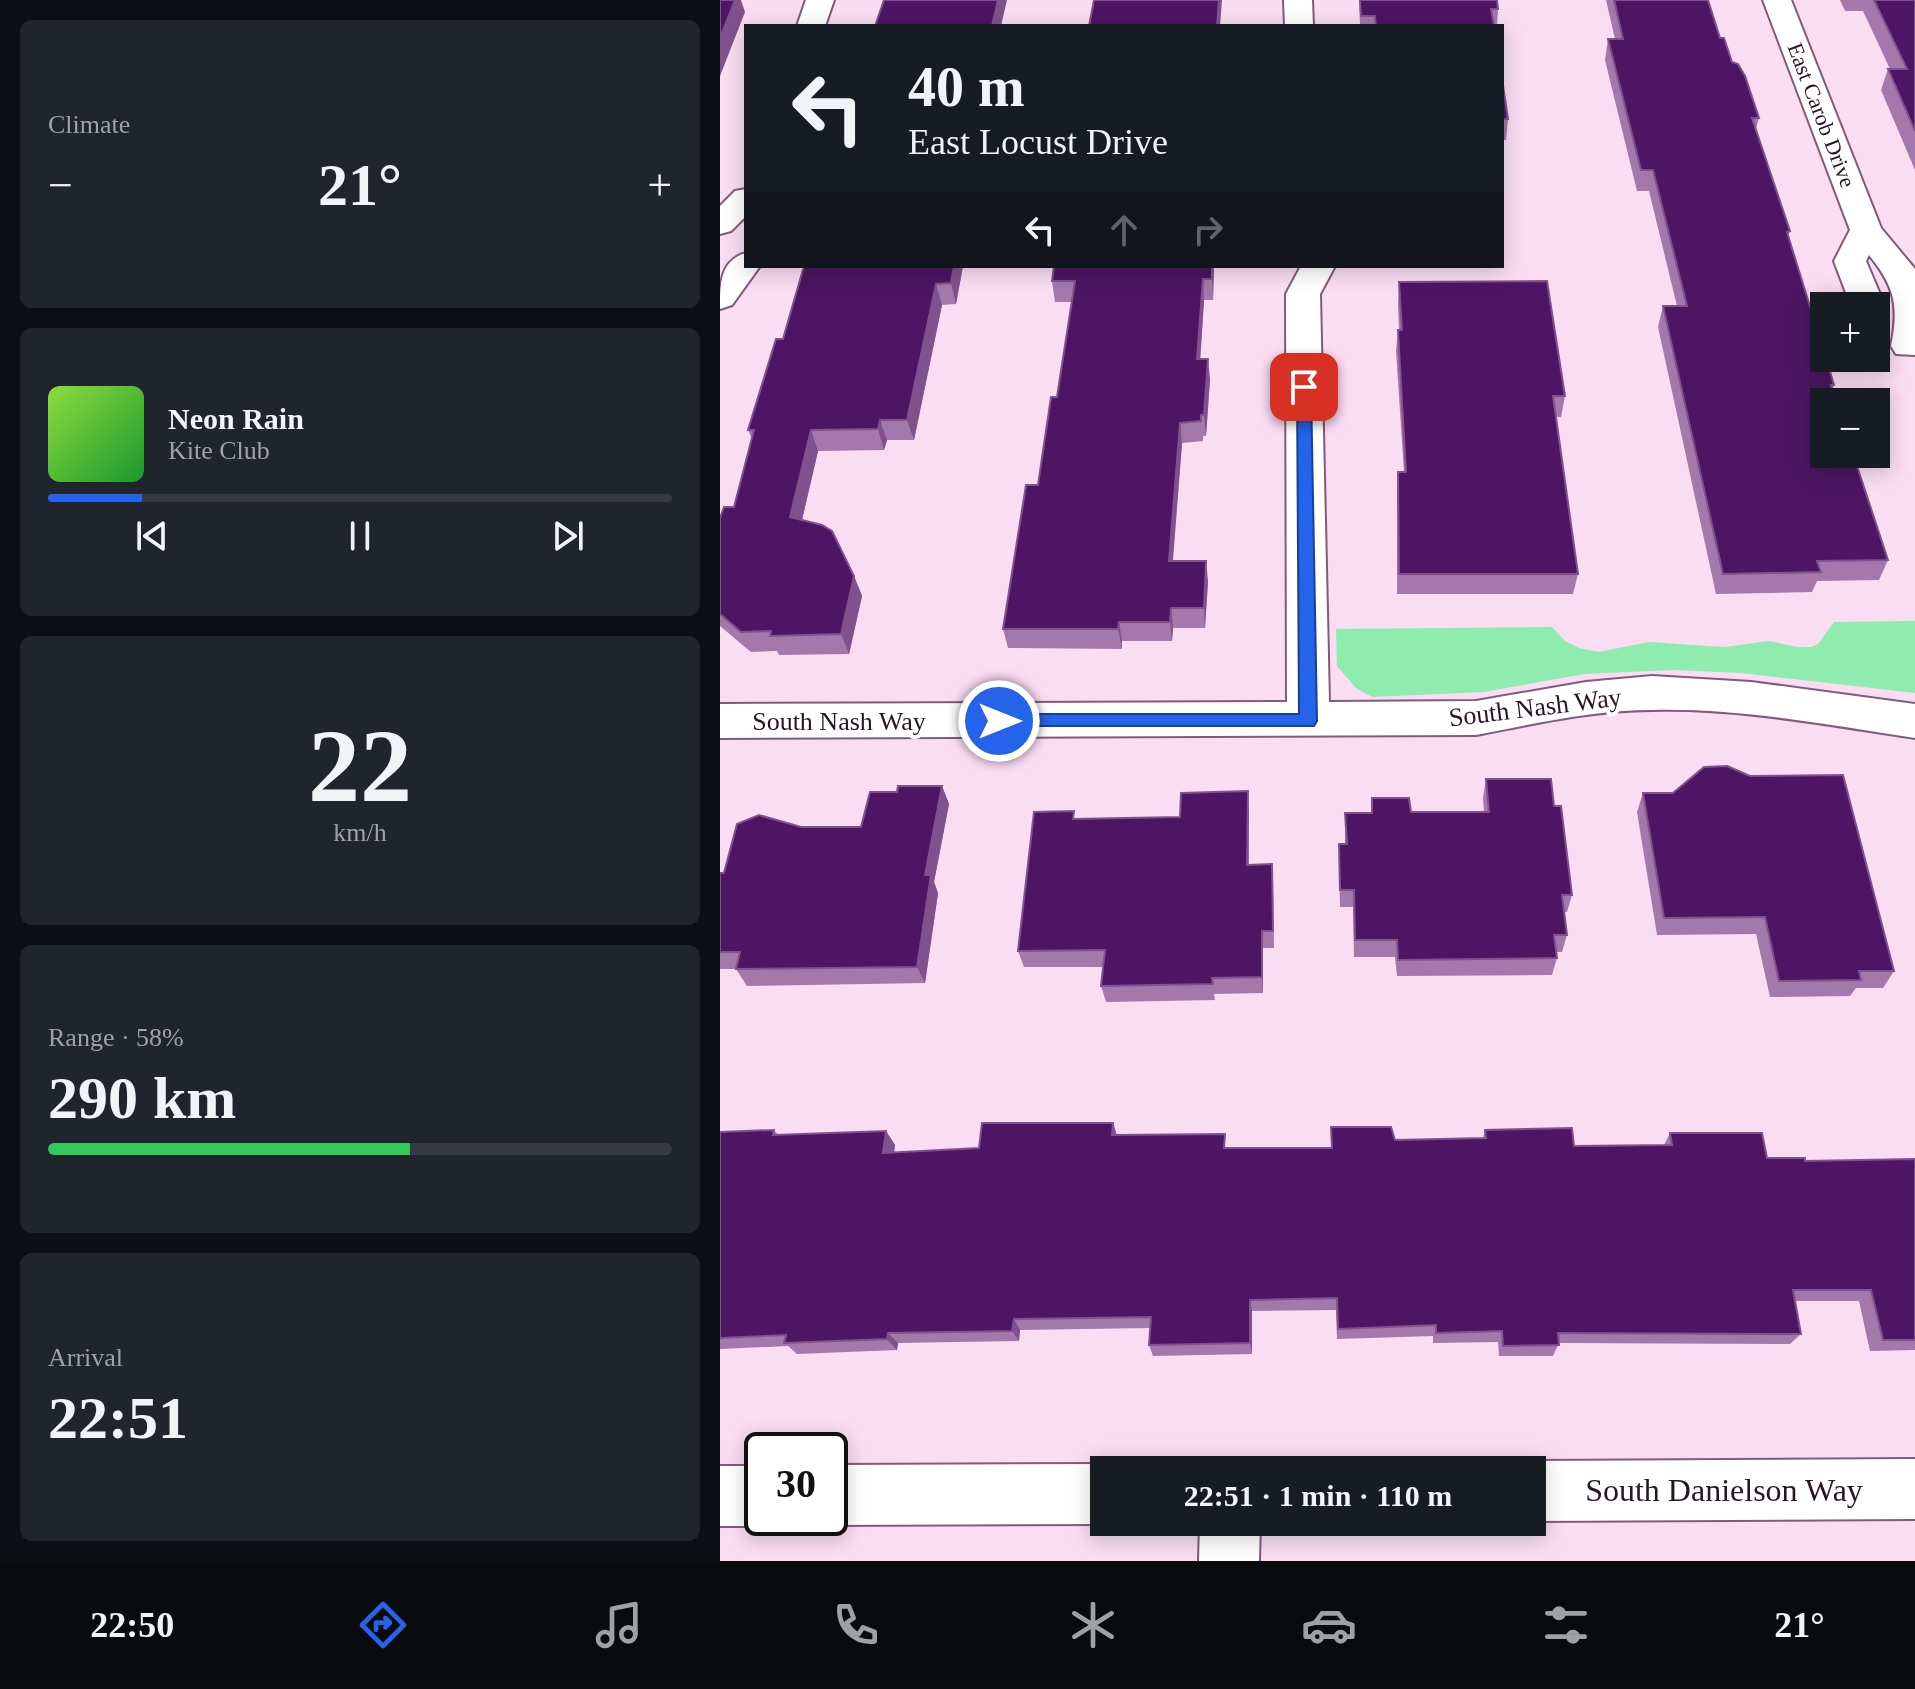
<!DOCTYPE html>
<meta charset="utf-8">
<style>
body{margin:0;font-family:"Times New Roman",serif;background:#20242c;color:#f1f3f6;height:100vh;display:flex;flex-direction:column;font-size:30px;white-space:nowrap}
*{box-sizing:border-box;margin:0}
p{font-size:26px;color:#9ea1a6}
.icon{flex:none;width:44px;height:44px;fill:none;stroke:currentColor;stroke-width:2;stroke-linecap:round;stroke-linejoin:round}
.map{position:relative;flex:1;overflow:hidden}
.details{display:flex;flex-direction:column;gap:20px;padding:20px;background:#0d0f14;width:720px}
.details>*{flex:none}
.top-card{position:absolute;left:24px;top:24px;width:760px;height:244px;border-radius:0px;box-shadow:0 4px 20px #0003;background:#171b24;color:#f1f3f6;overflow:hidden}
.fabs{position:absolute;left:1090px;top:292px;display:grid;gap:16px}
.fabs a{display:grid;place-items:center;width:80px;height:80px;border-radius:0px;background:#171b24;box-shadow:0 4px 20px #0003;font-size:40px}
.speed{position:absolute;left:24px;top:1432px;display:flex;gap:16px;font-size:40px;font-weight:700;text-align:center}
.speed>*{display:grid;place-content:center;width:104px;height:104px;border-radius:50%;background:#171b24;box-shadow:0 4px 20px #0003;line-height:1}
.speed .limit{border:4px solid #111;border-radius:12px;background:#fff;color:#111}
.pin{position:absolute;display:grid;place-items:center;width:68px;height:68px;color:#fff;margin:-34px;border-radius:16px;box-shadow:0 4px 12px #0006}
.me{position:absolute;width:88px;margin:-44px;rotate:90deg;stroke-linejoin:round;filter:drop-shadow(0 0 6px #0008)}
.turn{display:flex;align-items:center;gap:28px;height:168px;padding:0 32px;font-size:36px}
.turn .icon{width:104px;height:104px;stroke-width:2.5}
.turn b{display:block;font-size:56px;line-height:68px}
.lanes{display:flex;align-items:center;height:76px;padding:0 32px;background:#0003;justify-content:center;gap:40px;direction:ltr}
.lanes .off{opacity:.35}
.big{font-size:60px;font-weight:600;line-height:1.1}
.details .widget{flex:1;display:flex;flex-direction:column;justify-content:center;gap:12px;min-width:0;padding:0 28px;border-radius:12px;background:#20242c}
.details .dial{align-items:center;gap:0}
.dial b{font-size:104px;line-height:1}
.song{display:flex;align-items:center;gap:24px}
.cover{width:96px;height:96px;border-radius:12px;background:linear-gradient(135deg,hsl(90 70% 55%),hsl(130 70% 35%))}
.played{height:8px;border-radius:4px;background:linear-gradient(90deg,#2563eb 15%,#363941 15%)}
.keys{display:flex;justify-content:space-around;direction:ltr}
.heat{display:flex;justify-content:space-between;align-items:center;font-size:44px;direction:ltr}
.charge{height:12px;border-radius:6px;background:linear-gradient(90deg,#34c759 58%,#363941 0)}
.trip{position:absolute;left:370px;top:1456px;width:456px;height:80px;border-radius:0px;background:#171b24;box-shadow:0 4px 20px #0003;font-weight:600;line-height:80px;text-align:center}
.tabs{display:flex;height:128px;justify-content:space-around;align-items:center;background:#090b0e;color:#9ea1a6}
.tabs .icon{width:56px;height:56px}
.tabs .current{color:#2563eb}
.tabs b{font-size:36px;color:#f1f3f6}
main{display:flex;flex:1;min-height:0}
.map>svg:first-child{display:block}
.green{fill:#8eecae}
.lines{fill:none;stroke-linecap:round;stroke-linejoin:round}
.minor-casing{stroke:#84597b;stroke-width:4}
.minor{fill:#fff;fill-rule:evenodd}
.wall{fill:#a478ab}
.shaded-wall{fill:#81518e}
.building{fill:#4d1563;stroke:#81518e;stroke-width:2}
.route{fill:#2563eb;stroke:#184099;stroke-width:2}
.labels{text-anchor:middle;stroke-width:8;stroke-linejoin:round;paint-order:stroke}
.far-street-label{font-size:22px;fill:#271523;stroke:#fff}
.street-label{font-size:26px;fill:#271523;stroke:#fff}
.near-street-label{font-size:32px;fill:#271523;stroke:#fff}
</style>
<main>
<section class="details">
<div class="widget"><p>Climate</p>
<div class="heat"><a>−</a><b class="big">21°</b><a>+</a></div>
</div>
<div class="widget">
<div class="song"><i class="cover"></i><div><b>Neon Rain</b><p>Kite Club</p></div></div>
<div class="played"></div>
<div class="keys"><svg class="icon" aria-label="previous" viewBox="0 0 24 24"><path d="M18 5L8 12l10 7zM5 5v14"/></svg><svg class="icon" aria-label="pause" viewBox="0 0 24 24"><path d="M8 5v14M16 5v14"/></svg><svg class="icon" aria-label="next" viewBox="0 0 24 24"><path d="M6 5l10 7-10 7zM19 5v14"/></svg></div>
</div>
<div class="widget dial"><b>22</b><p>km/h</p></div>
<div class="widget"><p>Range · 58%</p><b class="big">290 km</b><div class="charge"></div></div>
<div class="widget"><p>Arrival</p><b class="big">22:51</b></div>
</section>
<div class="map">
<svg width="1195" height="1561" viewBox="0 0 1195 1561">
<rect width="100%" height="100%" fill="#fadcf3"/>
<!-- green -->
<polygon class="green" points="1195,621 1195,693 1021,673 954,670 864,674 764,692 652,697 636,688 617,666 616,629 832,627 845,641 859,648 879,652 929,642 1004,647 1049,641 1077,647 1091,647 1098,644 1114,622"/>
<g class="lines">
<defs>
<g id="minor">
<polygon points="86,0 114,0 105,26 77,26"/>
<polygon points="564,0 592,0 593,26 565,26"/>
<path d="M1043 0H1071L1161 228 1195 269V355L1176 354 1171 346C1179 306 1175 287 1149 255L1146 261 1165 306 1160 314 1156 315V306H1131L1114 261 1130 230Z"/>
<polygon points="26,189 26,216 11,231 0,234 0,206 15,191"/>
<path d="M26 253V266H40L12 305 0 309C0 284 0 260 26 253Z"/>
<path d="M581 266H615L600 294 609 702 756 701 866 682 932 676 1031 682 1195 704V738C1108 725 1021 708 932 710 873 710 814 724 756 735L0 738V704L567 702 566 294Z"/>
<polygon points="1195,1459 1195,1519 812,1521 812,1470 791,1470 812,1461"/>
<polygon points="384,1464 397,1470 384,1470 384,1522 388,1522 384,1524 110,1525 94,1518 110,1518 110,1465"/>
<polygon points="0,1466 42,1466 42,1518 60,1518 42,1526 0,1526"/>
<polygon points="480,1522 540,1522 539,1561 479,1561"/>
</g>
</defs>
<!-- minor casing -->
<use href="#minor" class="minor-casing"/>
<!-- minor -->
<use href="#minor" class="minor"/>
</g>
<!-- wall -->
<g class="wall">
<polygon points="639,0 777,0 778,9 777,26 640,26"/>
<polygon points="886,0 988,0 1000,38 1039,118 1036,129 1070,231 1068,236 1114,385 1112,390 1168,560 1159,580 1097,581 1092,592 996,594 938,327 943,306 957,306 929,191 917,191 885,60 888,39 895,39"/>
<polygon points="1120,0 1195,0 1195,170 1161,90 1168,69 1170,69 1143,11 1125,11"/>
<polygon points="782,79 788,119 786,140 782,140"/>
<polygon points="84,266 243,266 236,304 222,305 194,440 167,440 164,450 98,451 82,520 134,576 142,596 129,654 59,655 57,651 31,652 0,626 0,518 14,507 32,439 28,430 63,339"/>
<polygon points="334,266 494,266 493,300 484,300 480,359 490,379 486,436 483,436 483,441 462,443 453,561 488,581 485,628 453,628 452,641 402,641 402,649 288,648 283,629 318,485 337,397 352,302 335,302 332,281"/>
<polygon points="679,282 845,396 841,417 836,417 858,574 853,594 677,594 677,492 678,472 684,472 676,351 678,330 679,330 678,303"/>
<polygon points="766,779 834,806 852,895 847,912 844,912 847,935 842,952 836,952 837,958 832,975 677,976 675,957 634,957 633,907 620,907 619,862 625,844 625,813 651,813 652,798 691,812 764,812 763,798"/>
<polygon points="222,786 229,804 214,882 218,893 205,983 27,986 16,969 0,969 0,873 4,873 81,827 141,827 177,792"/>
<polygon points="923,793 953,793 1174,971 1163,988 1136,988 1130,996 1050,997 1036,934 937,935 917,812"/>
<polygon points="529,810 529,865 553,882 554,948 543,948 543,993 494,994 495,1000 386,1002 381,986 383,967 304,967 298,951 356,819 460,817"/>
<polygon points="393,1123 397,1135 507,1148 611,1148 611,1127 675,1140 763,1138 765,1130 854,1146 944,1145 950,1133 1047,1158 1085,1161 1195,1159 1195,1350 1150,1351 1139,1301 1075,1301 1081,1334 1070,1344 839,1343 833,1356 779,1356 778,1342 713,1343 713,1336 617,1339 616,1310 532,1311 532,1354 433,1356 429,1345 430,1328 300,1330 299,1341 178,1343 177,1350 77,1354 68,1346 0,1349 0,1132 54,1130 58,1135 166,1131 175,1145 174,1153 259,1148"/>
</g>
<!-- shaded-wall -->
<g class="shaded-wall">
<polygon points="15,0 21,0 25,12 0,76 0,38"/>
<polygon points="278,0 287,0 281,26 272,26"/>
<polygon points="499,0 502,0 500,26 497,26"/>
<polygon points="234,266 243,266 236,304 231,283"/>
<polygon points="492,266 494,266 493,300 492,279"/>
<polygon points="483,279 484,300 479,379 477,359"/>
<polygon points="216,284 222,305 194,440 187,420"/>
<polygon points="488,359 490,379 486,436 484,415"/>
<polygon points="160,420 167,440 164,450 158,429"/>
<polygon points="460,423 462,443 451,581 449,561"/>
<polygon points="91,430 98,451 78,537 70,517"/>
<polygon points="486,561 488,581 485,628 484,608"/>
<polygon points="134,576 142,596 129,654 121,634"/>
<polygon points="451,608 453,628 452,641 450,622"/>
<polygon points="399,622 402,641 402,649 398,629"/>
<polygon points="222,786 229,804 214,882 218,893 205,983 197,967 205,875"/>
<polygon points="528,791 529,810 528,882 527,865"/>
<polygon points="542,931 543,948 543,993 542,977"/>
<polygon points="393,1123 397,1137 392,1135"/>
<polygon points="166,1131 175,1145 172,1167 163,1153"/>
<polygon points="530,1300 532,1311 532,1354 530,1343"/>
<polygon points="294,1319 300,1330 299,1341 292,1331"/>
<polygon points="168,1333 178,1343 177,1350 167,1339"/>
</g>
<!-- building -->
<g class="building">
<polygon points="0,0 15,0 0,38"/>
<polygon points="164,0 278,0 272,26 155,26"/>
<polygon points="374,0 499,0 497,26 369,26"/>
<polygon points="640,0 777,0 778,9 771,9 774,26 656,26 655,16 641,16"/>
<polygon points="894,0 988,0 1000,38 1004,38 1012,62 1018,64 1025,76 1039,118 1032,118 1070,231 1067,232 1104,352 1104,358 1106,358 1114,385 1111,385 1116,402 1104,402 1104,454 1133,454 1168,560 1097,561 1101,572 1003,574 943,306 967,306 933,170 921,170 888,39 903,39"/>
<polygon points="1154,0 1195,0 1195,131 1168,69 1187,69"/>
<polygon points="782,79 788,119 782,119"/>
<polygon points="84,266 234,266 231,283 216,284 187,420 160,420 158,429 91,430 70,517 102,525 112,531 134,576 121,634 50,636 51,631 21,632 0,614 0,518 4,507 14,507 34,430 28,430 56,339 63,339"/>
<polygon points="334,266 492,266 492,279 483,279 477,359 488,359 484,415 481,415 481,421 460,423 449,561 486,561 484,608 451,608 450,622 399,622 398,629 283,629 306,485 318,485 331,397 337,397 355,281 332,281"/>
<polygon points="827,281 845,396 833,396 858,574 679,574 678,472 686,472 678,330 682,330 679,282"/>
<polygon points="1007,766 1030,776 1123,775 1174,971 1139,971 1141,980 1059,981 1045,917 944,918 923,793 953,793 984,767"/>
<polygon points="766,779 831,779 834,806 841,806 852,895 842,895 847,935 834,935 837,958 678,960 677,940 635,940 634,890 620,890 619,844 627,844 625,813 652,813 652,798 689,798 691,812 769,812"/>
<polygon points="178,786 222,786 205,875 211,875 197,967 16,969 20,952 0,952 0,873 4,873 17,824 39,815 81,827 141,827 150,792 177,792"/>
<polygon points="528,791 527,865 552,864 553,931 542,931 542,977 492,978 493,984 381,986 385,950 298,951 314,812 354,811 353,819 460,817 461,793"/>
<polygon points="262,1123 393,1123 392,1135 505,1134 504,1148 612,1148 611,1127 671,1127 675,1140 766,1138 765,1130 852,1128 854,1146 952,1145 950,1133 1042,1133 1047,1158 1085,1158 1085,1161 1195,1159 1195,1340 1163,1340 1151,1290 1073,1290 1081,1334 838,1333 839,1345 783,1346 782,1331 716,1333 716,1325 618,1329 617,1298 530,1300 530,1343 429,1345 431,1317 294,1319 292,1331 168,1333 167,1339 64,1343 66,1335 0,1338 0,1132 54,1130 53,1135 166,1131 163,1153 259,1148"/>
</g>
<!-- route -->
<polygon class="route" points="584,382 591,387 597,721 594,726 272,726 270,721 272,716 279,714 579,714 577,387"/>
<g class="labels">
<!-- far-street labels -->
<g class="far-street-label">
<text transform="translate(1102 115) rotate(69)" y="8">East Carob Drive</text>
</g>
<!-- street labels -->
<g class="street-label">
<text transform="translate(815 707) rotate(-7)" y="9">South Nash Way</text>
<text x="119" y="730">South Nash Way</text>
</g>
<!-- near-street labels -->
<g class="near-street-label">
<text x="1004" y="1501">South Danielson Way</text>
</g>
</g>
</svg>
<div class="fabs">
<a>+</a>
<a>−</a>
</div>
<div class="speed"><div class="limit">30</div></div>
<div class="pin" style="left:584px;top:387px;background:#d93025"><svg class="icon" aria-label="arrive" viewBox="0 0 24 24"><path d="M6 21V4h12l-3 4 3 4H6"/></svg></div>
<svg class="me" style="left:279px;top:721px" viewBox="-20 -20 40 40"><circle r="17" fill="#2563eb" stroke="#fff" stroke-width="3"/><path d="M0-11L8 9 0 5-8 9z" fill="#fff"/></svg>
<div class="trip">22:51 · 1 min · 110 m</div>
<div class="top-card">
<div class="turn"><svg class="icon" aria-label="left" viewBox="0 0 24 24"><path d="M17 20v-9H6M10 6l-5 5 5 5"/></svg><div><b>40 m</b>East Locust Drive</div></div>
<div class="lanes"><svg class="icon" aria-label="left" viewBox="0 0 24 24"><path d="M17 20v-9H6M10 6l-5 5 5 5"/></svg><svg class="icon off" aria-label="ahead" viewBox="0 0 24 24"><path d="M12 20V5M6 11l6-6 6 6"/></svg><svg class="icon off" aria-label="right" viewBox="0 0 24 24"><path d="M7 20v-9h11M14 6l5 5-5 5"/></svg></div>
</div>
</div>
</main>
<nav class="tabs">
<b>22:50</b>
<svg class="icon current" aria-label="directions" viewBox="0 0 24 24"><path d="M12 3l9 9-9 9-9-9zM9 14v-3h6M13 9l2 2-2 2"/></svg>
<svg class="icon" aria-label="music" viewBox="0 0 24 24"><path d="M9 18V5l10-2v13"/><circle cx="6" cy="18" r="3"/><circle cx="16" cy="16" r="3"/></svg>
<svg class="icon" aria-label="phone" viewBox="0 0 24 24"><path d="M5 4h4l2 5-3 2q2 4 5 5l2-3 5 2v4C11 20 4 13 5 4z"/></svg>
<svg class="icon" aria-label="climate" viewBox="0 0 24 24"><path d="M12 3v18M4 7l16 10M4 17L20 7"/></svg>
<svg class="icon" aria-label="car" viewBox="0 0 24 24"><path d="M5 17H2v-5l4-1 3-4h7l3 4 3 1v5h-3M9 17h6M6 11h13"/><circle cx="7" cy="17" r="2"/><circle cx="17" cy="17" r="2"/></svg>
<svg class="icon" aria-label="filters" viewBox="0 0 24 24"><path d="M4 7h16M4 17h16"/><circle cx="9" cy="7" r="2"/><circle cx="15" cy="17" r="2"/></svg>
<b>21°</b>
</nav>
